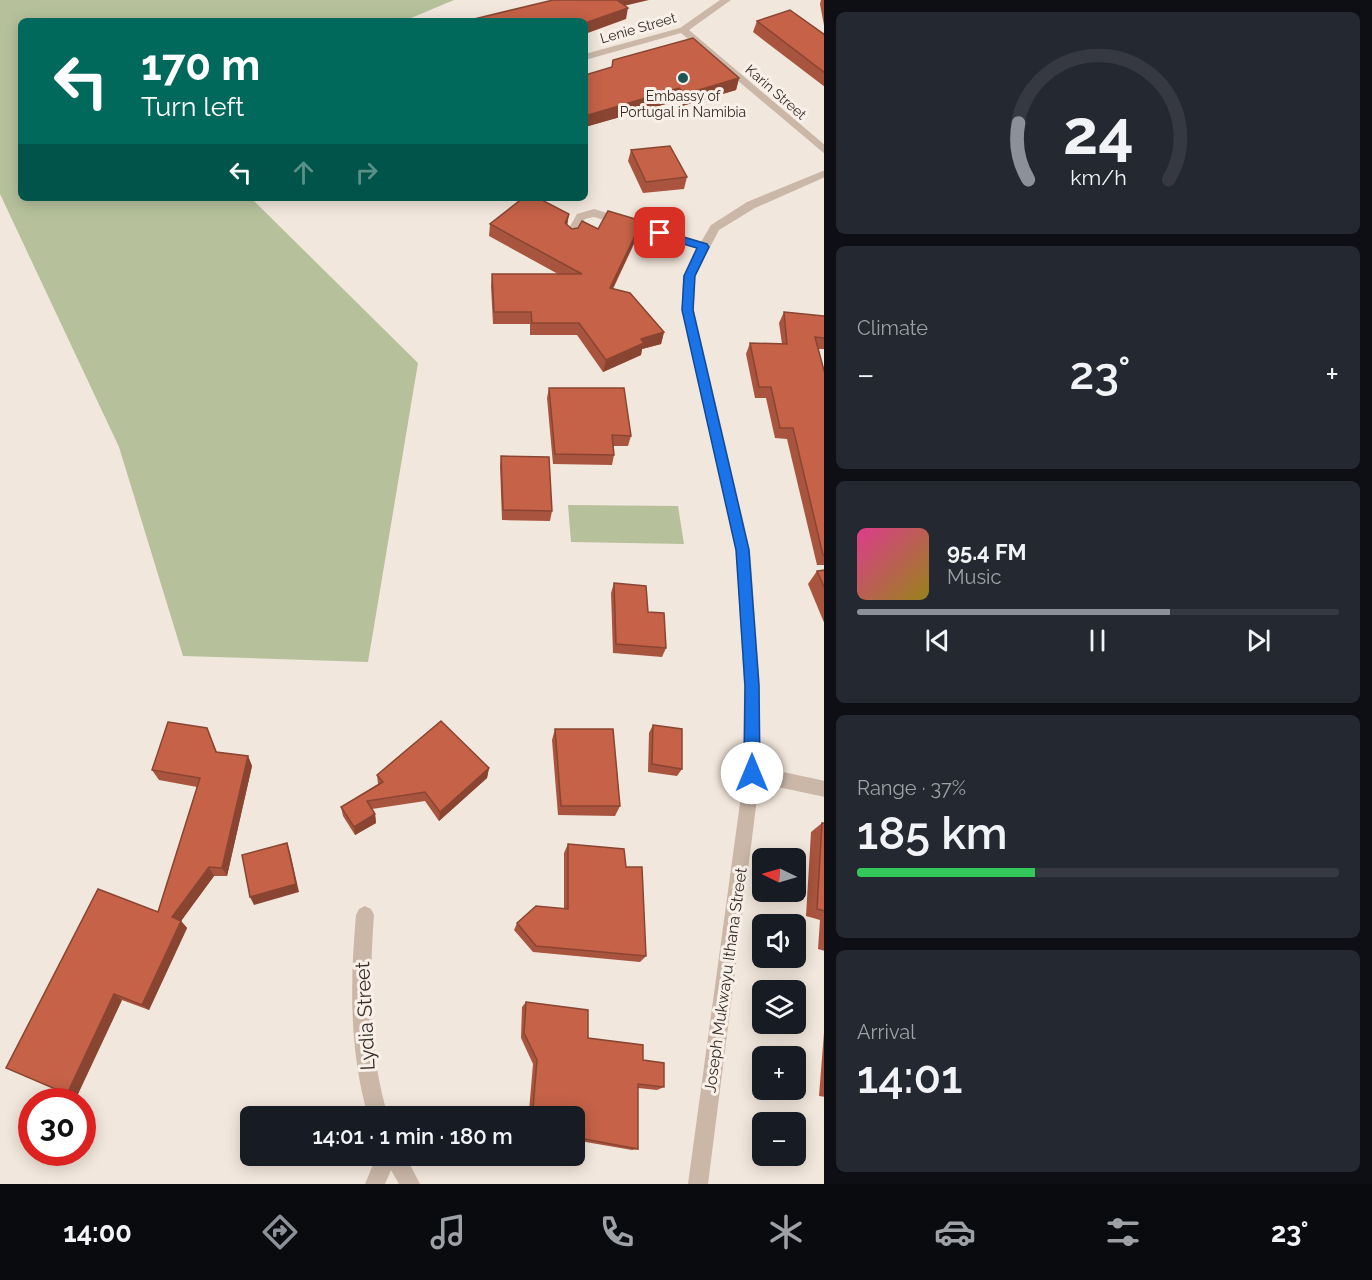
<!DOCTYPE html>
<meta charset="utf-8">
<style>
body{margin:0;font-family:Raleway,sans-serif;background:#242831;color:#f1f3f6;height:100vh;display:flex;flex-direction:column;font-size:22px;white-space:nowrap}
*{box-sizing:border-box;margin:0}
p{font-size:20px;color:#9ea1a6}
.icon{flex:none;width:33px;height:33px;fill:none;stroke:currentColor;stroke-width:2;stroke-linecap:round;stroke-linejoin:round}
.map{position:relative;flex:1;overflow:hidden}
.side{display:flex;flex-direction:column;gap:12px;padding:12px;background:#0d0f14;width:548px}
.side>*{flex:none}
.hud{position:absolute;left:18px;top:18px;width:570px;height:183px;border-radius:9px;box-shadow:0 3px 15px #0003;background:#00695c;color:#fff;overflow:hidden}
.needle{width:39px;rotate:275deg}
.buttons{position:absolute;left:752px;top:848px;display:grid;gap:12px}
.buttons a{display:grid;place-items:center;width:54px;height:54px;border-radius:9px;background:#171b24;box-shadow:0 3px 15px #0003;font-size:30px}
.speed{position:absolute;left:18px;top:1088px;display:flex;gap:12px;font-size:30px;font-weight:700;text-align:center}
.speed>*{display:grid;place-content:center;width:78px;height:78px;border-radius:50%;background:#171b24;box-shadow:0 3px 15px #0003;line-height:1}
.speed .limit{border:9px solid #d22;background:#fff;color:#111}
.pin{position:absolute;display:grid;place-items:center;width:51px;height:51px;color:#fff;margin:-26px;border-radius:12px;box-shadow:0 3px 9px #0006}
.me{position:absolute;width:66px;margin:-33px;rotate:0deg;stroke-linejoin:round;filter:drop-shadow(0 0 4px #0008)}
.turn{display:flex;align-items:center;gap:21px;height:126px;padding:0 24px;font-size:27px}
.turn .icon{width:78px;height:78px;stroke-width:2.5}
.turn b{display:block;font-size:42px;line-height:51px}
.lanes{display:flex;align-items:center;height:57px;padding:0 24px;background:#0003;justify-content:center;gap:30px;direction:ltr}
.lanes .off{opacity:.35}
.big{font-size:45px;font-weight:600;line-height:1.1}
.side .card{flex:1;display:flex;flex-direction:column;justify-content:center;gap:9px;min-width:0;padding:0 21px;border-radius:9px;background:#242831}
.side .dial{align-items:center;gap:0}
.dial svg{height:156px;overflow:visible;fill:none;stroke:#363941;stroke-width:7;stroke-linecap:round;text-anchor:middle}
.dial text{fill:#f1f3f6;stroke:none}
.song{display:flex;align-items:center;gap:18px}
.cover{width:72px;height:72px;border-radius:9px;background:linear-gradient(135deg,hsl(330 70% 55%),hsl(50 70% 35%))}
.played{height:6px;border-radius:3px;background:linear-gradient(90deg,#8c9099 65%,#363941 65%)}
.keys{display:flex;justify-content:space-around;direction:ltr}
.heat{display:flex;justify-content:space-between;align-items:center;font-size:33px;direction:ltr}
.charge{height:9px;border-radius:4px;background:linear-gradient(90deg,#34c759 37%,#363941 0)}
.trip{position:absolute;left:240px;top:1106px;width:345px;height:60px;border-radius:9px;background:#171b24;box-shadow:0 3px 15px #0003;font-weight:600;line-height:60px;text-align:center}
.tab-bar{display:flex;height:96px;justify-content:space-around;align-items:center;background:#090b0e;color:#9ea1a6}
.tab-bar .icon{width:42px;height:42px}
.tab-bar .selected{color:#8c9099}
.tab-bar b{font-size:27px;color:#f1f3f6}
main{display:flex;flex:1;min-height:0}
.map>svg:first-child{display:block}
.green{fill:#b6c19c}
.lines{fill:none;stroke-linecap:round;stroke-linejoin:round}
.minor{fill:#cab7a8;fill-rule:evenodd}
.wall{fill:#a9543e}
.shaded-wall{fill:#8a4532}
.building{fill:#c56248;stroke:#8a4532;stroke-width:1.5}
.route{fill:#1a73e8;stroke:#114b97;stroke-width:1.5}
.poi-dot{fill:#1e5658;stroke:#f9f1e9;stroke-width:2}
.labels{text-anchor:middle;stroke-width:6;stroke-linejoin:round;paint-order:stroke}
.far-street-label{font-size:14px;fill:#372d28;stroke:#f9f1e9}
.far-poi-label{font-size:14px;fill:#372d28;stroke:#f9f1e9}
.street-label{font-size:16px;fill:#372d28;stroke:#f9f1e9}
.near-street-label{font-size:20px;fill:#372d28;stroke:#f9f1e9}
</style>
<main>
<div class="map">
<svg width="825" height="1184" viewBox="0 0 825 1184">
<rect width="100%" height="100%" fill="#f2e7dc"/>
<!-- green -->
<g class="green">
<polygon points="0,0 454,0 404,21 21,21 21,198 251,198 418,363 368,662 183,656 119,447 0,194"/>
<polygon points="568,505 678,506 684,544 571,542"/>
</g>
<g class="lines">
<!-- minor -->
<g class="minor">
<polygon points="720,0 731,0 689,30 825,145 825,154 681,33 585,60 585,54 680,28"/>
<polygon points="825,170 825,177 755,208 719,230 695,276 694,310 750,550 760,686 760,767 825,781 825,797 759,783 708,1184 688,1184 743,781 744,686 736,550 682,310 683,276 698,249 594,217 585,219 575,238 571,239 565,235 577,214 594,209 701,242 711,225 747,202"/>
<path d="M365 906 371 909 374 915C369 984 368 1049 388 1116H368C349 1049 350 984 356 915L359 909Z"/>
<polygon points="377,1155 405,1155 420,1184 399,1184 391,1170 385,1184 365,1184"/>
</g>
</g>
<!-- wall -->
<g class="wall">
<polygon points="821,0 825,0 825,31 820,4"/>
<polygon points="757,21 825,35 825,87 753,32"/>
<polygon points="585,75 739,78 736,90 682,106 676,101 585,127"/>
<polygon points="631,150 687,177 684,189 643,193 628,161"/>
<polygon points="569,214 567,225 572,229 598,229 639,233 613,289 664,332 661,344 642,349 641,355 603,372 577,335 530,335 530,324 493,324 491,286 492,274 558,274 489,236 490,224"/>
<polygon points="784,312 825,316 825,349 818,349 825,374 825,565 817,565 787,439 775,438 766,398 755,398 746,354 750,343 782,344 779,323"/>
<polygon points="549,388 631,436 628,446 613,446 614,455 612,465 553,464 547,398"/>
<polygon points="501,456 552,511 550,521 502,520 500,466"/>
<polygon points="825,570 825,625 808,584 817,571"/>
<polygon points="614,583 648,612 666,648 662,657 613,653 611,593"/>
<polygon points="653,725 682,769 677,776 648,772 649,733"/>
<polygon points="207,728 217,752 248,756 252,766 227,876 214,876 181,921 187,928 149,1010 122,1000 77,1096 6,1068 158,912 197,787 159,780 152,770"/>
<polygon points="555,729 620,806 615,816 558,815 552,740"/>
<polygon points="489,768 487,778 439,821 425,801 372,809 375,814 376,823 355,835 343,816 341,807 378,784 377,775"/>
<polygon points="822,823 825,823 825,951 818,949 820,920 806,916 811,832"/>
<polygon points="568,844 626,867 646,956 640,962 533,952 514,930 517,923 564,908 564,853"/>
<polygon points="526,1002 588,1038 643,1060 664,1087 657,1090 638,1088 638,1149 632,1150 574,1140 574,1116 558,1116 529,1111 533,1064 521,1038 522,1007"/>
<polygon points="825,1020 825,1097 819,1096"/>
</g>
<!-- shaded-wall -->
<g class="shaded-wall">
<polygon points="613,0 649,0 611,9"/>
<polygon points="628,8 626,19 585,34 585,23"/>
<polygon points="739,78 736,90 682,106 685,94"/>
<polygon points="679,88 676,101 585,127 585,116"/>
<polygon points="569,214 567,226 565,223"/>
<polygon points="642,221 639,233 607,300 610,288"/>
<polygon points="664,332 661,344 642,349 641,355 603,372 606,360 641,339"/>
<polygon points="248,756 252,766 227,876 222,868"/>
<polygon points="489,768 487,778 439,821 440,812"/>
<polygon points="375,814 376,823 355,835 354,827"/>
<polygon points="287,843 290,852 299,892 254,905 250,897"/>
<polygon points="209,867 214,876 181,921 187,928 149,1010 142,1005 172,917"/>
<polygon points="114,994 122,1000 77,1096 67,1094"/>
</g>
<!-- building -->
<g class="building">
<polygon points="553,0 617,0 628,8 585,23 585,21 466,21"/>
<polygon points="790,10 825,35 825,73 757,21"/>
<polygon points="693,38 739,78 685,94 679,88 585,116 585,75 612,67 613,60"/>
<polygon points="670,146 687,177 646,182 631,150"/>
<polygon points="523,198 538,198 569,214 565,223 572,229 578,228 582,221 598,229 608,211 642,221 610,288 630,293 664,332 641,339 644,343 606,360 579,323 532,323 531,312 494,312 492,274 582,274 490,224"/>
<polygon points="784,312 825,316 825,338 815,337 825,374 825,555 823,555 793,428 780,428 771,387 759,387 750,343 787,344"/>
<polygon points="549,388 624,388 631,436 612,435 614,455 555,454"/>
<polygon points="501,456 549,457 552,511 503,510"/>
<polygon points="825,570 825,589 817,571"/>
<polygon points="614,583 646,586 648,612 664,613 666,648 616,644"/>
<polygon points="441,721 489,768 440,812 425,792 367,801 375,814 354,827 341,807 383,782 377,775"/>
<polygon points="168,722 207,728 216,752 248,756 222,868 209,867 172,917 181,921 142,1005 114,994 67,1094 6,1068 98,889 158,912 200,778 152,770"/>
<polygon points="653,725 682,729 682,769 652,764"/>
<polygon points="555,729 613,729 620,806 561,806"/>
<polygon points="822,823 825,823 825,911 817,909"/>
<polygon points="287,843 296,884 250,897 242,855"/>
<polygon points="568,844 624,849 626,867 642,867 646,956 536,946 517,923 536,906 568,909"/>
<polygon points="526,1002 588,1010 588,1038 643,1045 643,1060 664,1063 664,1087 638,1084 638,1149 579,1138 580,1117 533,1108 537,1060 524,1033"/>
</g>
<!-- route -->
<polygon class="route" points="660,230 707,244 709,247 695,276 693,310 749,550 759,686 760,773 757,778 752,780 747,778 744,773 745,686 736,550 682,310 684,276 697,248 656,236 656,231"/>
<!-- markers -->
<circle class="poi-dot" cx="683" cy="78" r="6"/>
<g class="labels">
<!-- far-street labels -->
<g class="far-street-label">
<text transform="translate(638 28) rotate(-16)" y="5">Lenie Street</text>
<text transform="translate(776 92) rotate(41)" y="5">Karin Street</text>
</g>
<!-- far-poi labels -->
<g class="far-poi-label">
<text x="683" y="101">Embassy of<tspan x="683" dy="16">Portugal in Namibia</tspan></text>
</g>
<!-- street labels -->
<g class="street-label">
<text transform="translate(725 980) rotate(-82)" y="6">Joseph Mukwayu Ithana Street</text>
</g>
<!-- near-street labels -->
<g class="near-street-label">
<text transform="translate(365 1016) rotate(-93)" y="7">Lydia Street</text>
</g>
</g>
</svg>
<div class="buttons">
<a><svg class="needle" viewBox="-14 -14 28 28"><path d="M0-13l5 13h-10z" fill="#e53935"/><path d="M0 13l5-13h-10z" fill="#9ea1a6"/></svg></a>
<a><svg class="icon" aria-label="sound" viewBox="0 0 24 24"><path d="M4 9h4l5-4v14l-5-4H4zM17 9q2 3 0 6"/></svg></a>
<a><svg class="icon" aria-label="layers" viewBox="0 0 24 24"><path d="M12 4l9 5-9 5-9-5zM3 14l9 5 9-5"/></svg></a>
<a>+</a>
<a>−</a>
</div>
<div class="speed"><div class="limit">30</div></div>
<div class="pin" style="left:660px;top:233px;background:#d93025"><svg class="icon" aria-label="arrive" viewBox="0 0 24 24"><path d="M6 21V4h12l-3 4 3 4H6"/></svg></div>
<svg class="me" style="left:752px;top:773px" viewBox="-20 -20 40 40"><circle r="19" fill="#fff"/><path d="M0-13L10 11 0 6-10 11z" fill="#1a73e8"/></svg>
<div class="trip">14:01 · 1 min · 180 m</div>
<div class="hud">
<div class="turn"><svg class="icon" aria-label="left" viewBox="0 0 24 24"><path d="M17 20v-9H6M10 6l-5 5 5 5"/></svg><div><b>170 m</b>Turn left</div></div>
<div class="lanes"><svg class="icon" aria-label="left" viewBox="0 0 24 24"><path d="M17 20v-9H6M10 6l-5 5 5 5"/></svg><svg class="icon off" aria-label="ahead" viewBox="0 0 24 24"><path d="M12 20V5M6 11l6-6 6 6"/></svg><svg class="icon off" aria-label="right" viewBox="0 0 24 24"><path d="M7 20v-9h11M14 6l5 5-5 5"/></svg></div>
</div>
</div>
<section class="side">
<div class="card dial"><svg viewBox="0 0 100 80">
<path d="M14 69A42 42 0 1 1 86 69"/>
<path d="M14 69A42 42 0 0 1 9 40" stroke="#8c9099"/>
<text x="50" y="56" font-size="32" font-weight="700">24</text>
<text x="50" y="72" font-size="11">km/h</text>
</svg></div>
<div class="card"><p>Climate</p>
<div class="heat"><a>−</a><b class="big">23°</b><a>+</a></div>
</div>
<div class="card">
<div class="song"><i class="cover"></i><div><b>95.4 FM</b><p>Music</p></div></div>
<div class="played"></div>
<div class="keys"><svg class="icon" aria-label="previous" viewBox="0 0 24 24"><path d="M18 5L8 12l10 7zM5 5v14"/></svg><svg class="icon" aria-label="pause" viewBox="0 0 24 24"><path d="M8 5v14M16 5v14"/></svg><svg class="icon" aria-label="next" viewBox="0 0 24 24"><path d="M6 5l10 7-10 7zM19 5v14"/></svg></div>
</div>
<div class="card"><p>Range · 37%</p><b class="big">185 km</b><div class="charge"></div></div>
<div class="card"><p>Arrival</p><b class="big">14:01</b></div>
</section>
</main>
<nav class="tab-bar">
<b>14:00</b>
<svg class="icon selected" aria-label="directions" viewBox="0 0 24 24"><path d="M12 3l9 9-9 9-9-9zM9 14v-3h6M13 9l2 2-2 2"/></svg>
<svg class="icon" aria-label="music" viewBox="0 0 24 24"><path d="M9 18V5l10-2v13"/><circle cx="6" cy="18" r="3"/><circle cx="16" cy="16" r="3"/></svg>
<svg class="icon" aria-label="phone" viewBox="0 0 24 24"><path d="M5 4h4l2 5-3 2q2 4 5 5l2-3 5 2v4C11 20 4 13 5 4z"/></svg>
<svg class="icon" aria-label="climate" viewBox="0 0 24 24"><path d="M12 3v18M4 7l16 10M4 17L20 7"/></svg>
<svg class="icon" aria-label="car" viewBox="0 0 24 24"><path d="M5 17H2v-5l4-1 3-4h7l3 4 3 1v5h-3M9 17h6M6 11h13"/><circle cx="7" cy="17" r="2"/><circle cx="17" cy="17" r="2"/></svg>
<svg class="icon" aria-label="filters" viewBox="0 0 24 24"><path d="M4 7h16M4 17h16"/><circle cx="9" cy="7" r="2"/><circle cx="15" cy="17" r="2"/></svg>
<b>23°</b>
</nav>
